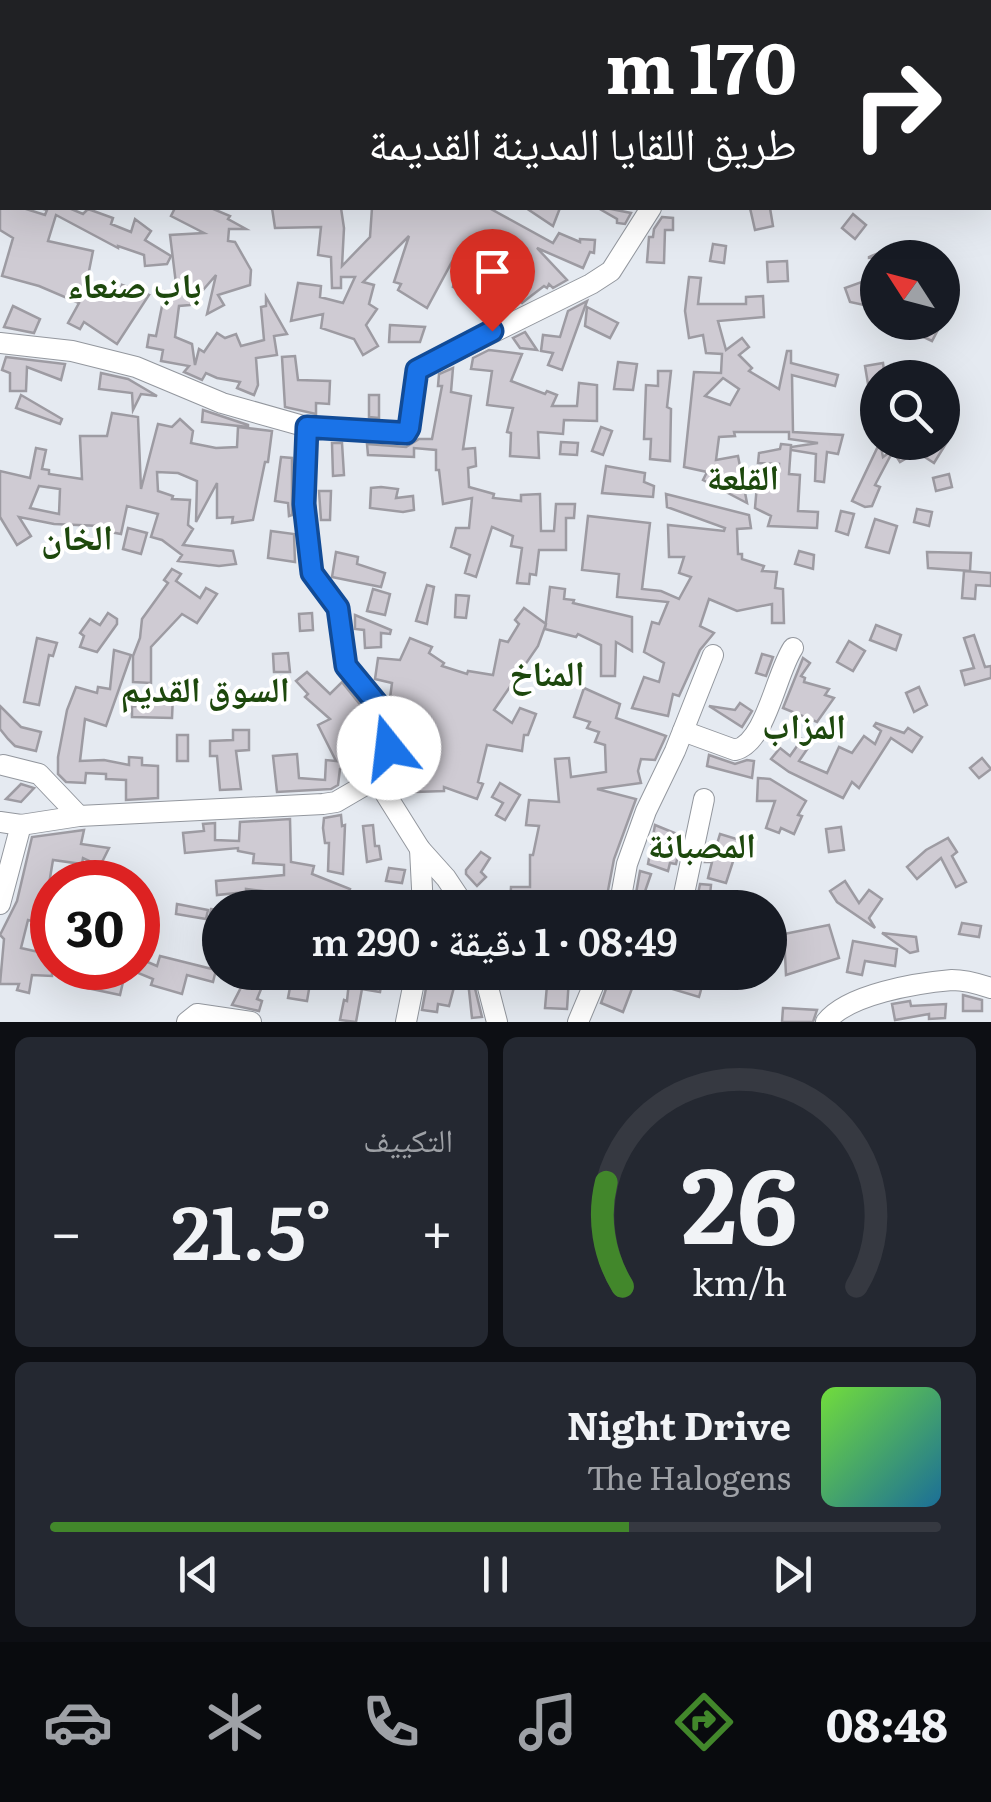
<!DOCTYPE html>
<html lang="ar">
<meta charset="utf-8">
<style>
body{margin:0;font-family:Literata,"Noto Naskh Arabic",serif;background:#242831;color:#f1f3f6;direction:rtl;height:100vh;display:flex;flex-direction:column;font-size:38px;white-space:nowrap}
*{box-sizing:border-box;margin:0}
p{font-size:32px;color:#9ea1a6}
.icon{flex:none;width:55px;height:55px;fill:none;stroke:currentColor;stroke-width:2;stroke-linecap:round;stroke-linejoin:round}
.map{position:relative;height:1022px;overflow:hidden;direction:ltr}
.panel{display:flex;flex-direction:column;gap:15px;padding:15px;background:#0d0f14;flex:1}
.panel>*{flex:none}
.top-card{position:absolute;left:0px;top:0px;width:992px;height:210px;box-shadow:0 10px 40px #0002;direction:rtl;background:#202124;color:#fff;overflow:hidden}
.needle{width:65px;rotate:306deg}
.buttons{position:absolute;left:860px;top:240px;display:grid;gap:20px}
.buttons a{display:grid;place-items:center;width:100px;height:100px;border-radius:50%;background:#171b24;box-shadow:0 10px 40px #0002;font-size:50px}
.speed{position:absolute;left:30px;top:860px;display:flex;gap:20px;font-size:50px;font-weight:700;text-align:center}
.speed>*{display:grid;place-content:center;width:130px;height:130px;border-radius:50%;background:#171b24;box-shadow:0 10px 40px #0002;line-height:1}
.speed .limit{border:15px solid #d22;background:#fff;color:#111}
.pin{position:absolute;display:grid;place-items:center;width:85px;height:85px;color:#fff;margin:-102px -42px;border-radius:50% 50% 50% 0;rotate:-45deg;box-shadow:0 0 10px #0007}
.pin .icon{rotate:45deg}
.me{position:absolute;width:110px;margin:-55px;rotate:344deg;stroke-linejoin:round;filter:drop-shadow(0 0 8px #0008)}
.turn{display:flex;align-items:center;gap:35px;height:210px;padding:0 30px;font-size:45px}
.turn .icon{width:130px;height:130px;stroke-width:2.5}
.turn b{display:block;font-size:70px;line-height:85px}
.big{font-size:75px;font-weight:600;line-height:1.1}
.panel .card{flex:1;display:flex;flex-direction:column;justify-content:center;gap:15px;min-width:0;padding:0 35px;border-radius:15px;background:#242831}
.panel .dial{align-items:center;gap:0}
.dial svg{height:260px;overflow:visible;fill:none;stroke:#363941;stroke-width:7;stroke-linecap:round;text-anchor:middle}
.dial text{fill:#f1f3f6;stroke:none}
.song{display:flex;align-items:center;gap:30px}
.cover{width:120px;height:120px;border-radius:15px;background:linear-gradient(135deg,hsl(100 70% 55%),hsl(200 70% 35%))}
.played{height:10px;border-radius:5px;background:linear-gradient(90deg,#42872b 65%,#363941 65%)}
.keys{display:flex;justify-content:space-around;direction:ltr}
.heat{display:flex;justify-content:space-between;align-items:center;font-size:55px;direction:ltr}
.panel .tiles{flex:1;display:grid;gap:15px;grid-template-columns:1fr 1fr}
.card:last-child{grid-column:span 2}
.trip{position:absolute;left:202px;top:890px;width:585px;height:100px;border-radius:50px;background:#171b24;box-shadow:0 10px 40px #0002;font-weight:600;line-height:100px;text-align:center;direction:rtl}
.dock{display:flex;height:160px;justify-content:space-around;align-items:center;background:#090b0e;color:#9ea1a6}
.dock .icon{width:70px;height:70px}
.dock .current{color:#42872b}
.dock b{font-size:45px;color:#f1f3f6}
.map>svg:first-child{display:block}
.building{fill:#cfcbd3;stroke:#9d9ba2;stroke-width:2.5;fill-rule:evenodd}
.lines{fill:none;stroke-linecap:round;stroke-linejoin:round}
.minor-casing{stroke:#93979e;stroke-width:22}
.minor{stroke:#fff;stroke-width:20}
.route-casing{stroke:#114b97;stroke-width:25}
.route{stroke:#1a73e8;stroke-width:18}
.labels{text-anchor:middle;stroke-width:8;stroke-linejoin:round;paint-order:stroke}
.district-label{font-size:35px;font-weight:bold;fill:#1d480d;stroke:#fff}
</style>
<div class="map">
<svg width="991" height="1022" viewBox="0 0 991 1022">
<rect width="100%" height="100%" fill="#e5eaf1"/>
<!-- building -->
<g class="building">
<polygon points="0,208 23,208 45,215 47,210 40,208 69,208 83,214 88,209 113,218 111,224 131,232 135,219 151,231 145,240 171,256 167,264 145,266 144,255 118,246 118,248 56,215 48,241 93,251 87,281 118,298 122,285 149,295 117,344 84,322 80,329 68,323 79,303 39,286 2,276 13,238 0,230"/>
<polygon points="175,208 211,208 230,216 228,219 246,229 229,229 228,241 235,242 251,270 250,285 218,295 224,305 207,314 216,275 190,305 179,306 175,337 192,344 195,365 199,349 204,352 217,333 225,338 236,334 241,346 264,340 261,307 266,306 266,297 287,334 274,336 277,355 256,358 258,385 254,395 237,388 240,382 217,378 206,373 202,380 184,372 189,366 161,361 163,350 147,347 149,335 156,336 165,291 177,292 170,235 204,233 171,216"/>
<polygon points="272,208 341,208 344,228 342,266 370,237 372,208 489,208 553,243 559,233 580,242 580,239 595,240 594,253 590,252 583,268 537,248 567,280 553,288 549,284 547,288 544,286 522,303 497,285 506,272 477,257 464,291 453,287 461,245 427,308 398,290 401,284 394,282 409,236 363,282 374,285 369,304 377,309 366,325 378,346 363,355 354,339 321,328 323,314 291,321 298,283 321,286 320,297 343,303 355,277 341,277 341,288 332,288 331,257 318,255 321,227 275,228"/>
<polygon points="526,208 560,208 553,226"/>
<polygon points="598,208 606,208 631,213 625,224 617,223 617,219"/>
<polygon points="750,208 770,208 773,226 755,230"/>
<polygon points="853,214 866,225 855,239 842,228"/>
<polygon points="662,217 673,218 673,230 665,230 664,263 647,262 649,237 653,237 654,229"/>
<polygon points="713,244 726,246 724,263 710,261"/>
<polygon points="898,245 902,255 869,258 869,257"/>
<polygon points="787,261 788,281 768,282 767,262"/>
<path d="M689 277 701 278 698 304H746V297L763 296 764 317 718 321 726 350 742 338 749 347 739 355 752 368 749 371 779 389 787 351H791V363L838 375 835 386 792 375 793 432 843 435 838 454 827 452 824 482 815 481 816 454 791 450V447L818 443 789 439V432H734L735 436 719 437 716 460 738 456 747 503 703 480 707 472 684 467 694 372 721 373 722 354 706 353 703 335 689 338 685 311ZM723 378 739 389 730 405 705 396Z"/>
<polygon points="867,280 864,305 850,302 845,288"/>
<polygon points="587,301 562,370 548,365 553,353 541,351 543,335 560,337 568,311"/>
<polygon points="13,306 40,319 34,333 4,327"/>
<polygon points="587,307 618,323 610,338 585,326"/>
<polygon points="915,322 933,322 940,326 932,341 911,331"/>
<polygon points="390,325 425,327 420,342 389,342"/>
<polygon points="525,332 537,350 520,348 513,338"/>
<polygon points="489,350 522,354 511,381 545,394 547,391 557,395 552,406 577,406 579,383 597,385 597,421 564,420 563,434 538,432 539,458 510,456 511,433 507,432 513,408 487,405 492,371 471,369 473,358"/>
<polygon points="295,356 298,380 330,381 329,404 316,403 316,414 285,407 282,357"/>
<polygon points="6,357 65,364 61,380 27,367 26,391 10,391 10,373 2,370"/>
<polygon points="618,362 637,364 633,390 614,389"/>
<polygon points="883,363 885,378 878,378 878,382 868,384 865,366"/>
<polygon points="453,368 451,392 471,396 463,449 475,448 476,466 468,468 469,487 494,494 493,498 521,501 521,495 540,494 541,531 554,531 556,504 575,504 574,518 566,518 566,550 539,550 536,575 530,574 529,584 517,583 522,548 511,546 513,536 492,527 476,577 465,573 470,555 451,547 456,528 469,528 472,498 443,504 439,470 436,470 436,450 414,448 414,457 368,455 367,444 406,447 419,439 432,439 442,386 438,386 439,374"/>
<polygon points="658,371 671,371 667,407 671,409 670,461 650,459 651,439 644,439 646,385 658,386"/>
<polygon points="101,373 128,379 157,396 141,394 133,410 132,393 99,389"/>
<polygon points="21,395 62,419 60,424 16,408"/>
<polygon points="369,395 379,395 379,418 369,417"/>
<polygon points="203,410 248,425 248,427 202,422"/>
<path d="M112 413 138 417 141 489 158 424 172 427 180 419 193 431 191 443 216 448 237 447 238 427 272 431 268 462H265L253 520 232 523 233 517 217 518V483L196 522 197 481 178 473 157 472 158 491 173 496 172 499 190 500 188 525 193 529 183 545 233 551 236 564 219 566 178 561 182 555 162 540 151 537 158 514 127 506 121 534 99 530 100 526 54 524 19 517 31 536 17 545 0 517V471L30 478 36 448 46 450 42 469 49 470V474L82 479 80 436H107ZM39 486 60 489 59 514 30 508Z"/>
<polygon points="601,427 612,431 603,455 592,451"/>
<polygon points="561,442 578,443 577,455 560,454"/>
<polygon points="880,442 883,457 903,442 947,442 934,463 917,452 900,462 893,451 875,485 880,487 872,506 865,507 852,501"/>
<polygon points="332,443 342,443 344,475 333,476"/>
<polygon points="781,444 791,445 789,474 800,475 798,511 818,512 817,528 768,526 771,516 755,508 757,485 769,489 769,485 778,486 779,464 758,463 759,453 780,449"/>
<polygon points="281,457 292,458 292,515 289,516 288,503 275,501"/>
<polygon points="606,466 645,473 644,482 654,486 653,497 602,493"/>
<polygon points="949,474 952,487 936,491 933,478"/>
<polygon points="381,487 398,489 396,498 413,496 414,510 403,512 370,508 371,488"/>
<polygon points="319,491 331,491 330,520 321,520"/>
<polygon points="666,494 749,515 751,528 737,529 738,554 742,554 742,559 764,566 762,571 777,572 775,588 783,589 784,623 772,623 772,604 737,611 709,599 700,626 714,633 700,650 679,696 673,694 668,716 632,708 644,677 659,682 664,663 644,652 652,622 659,624 668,602 617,597 619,574 582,570 588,516 650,523 642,589 661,591 679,599 691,577 679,573 684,557 669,557 668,525 724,531 725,528 667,507"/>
<polygon points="917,509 932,512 929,526 914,522"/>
<polygon points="841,511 854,514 848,535 836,531"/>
<polygon points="875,519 897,526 889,553 866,547"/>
<polygon points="128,528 147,533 141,554 123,549"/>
<polygon points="271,531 294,534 295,562 268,558"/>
<polygon points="799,551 814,555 813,569 795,564"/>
<polygon points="336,552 358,557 357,564 385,573 381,587 332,577"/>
<polygon points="927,552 971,553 970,571 928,568"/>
<polygon points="172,569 181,574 176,581 200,598 206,588 217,594 197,623 182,614 151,647 151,683 133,682 133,656 140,638 142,619 168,583 164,580"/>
<polygon points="964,571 991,573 991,586 976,585 975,599 962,598"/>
<polygon points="427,585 434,587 427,624 416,621"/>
<polygon points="550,587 565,589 564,599 574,600 573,603 632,617 632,651 616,642 615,676 601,676 601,645 578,634 576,637 545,629"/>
<polygon points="373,589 390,594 385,615 367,611"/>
<polygon points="456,595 469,596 466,618 455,617"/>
<polygon points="524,608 546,624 538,646 494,710 512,723 520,708 536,714 528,735 524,735 522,751 487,745 478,782 483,784 477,799 444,787 444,791 416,792 416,761 400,757 404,708 395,705 390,698 392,683 375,679 378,658 400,660 410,638 432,647 429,653 444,663 442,666 467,674 468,671 493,675 500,640 508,642 519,624 515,620"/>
<polygon points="108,613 117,619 117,624 97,652 80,647 84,636 80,633 90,619 100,625"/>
<polygon points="312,613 313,630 300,631 299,614"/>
<polygon points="355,615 391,630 390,634 381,633 381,647 365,648 364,630 355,629"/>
<polygon points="876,625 901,635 896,650 870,640"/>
<polygon points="974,635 985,667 991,666 991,678 965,685 961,671 974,668 964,638"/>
<polygon points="37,638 57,643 53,656 49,655 39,705 24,702"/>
<polygon points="849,641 865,651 853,671 837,662"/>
<polygon points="114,650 131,655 106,726 85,719 80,761 104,760 129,765 129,757 142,758 142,765 158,766 158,798 126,800 126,780 106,779 106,774 86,773 85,783 66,782 58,774 58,757 67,710 76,687 97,693 98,687 110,689"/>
<polygon points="288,653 290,672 274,672 273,654"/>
<polygon points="762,654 773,657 766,676 756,673"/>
<polygon points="803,658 810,663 801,676 805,678 804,682 829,689 825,695 834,698 817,722 783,708"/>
<polygon points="307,672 330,694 342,682 374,722 375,743 360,748 364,760 340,769 338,785 331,789 277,792 273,756 297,754 299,778 325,780 326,760 336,761 318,725 330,719 305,697 308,694 296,681"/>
<polygon points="919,687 927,705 914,712 906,693"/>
<polygon points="584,688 620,704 616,718 666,736 655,760 641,759 638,771 641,783 597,789 636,799 614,859 606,901 570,898 569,903 533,901 532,908 510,908 511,887 530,887 530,855 533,855 539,826 526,825 529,800 559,802 555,759 569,758 571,777 606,772 605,745 595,742 599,732 587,728 590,722 574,717"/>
<polygon points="149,695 173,695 172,718 132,717 132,706 149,707"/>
<polygon points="740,703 752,711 742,727 709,706 735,710"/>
<polygon points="0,706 21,727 41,732 36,751 15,746 8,739 0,729"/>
<polygon points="876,723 904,733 908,728 922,737 912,752 891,738 859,788 852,782 843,798 789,772 771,759 780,748 790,756 802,739 810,745 799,761 827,773 839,747 852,753 864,736 875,744 881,731 874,726"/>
<polygon points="233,730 249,730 249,750 236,751 241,789 220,790 217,756 210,756 210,741 233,740"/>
<rect x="177" y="735" width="11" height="26"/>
<polygon points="709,755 735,764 747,760 754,761 752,778 707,766"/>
<polygon points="982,758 991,769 979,778 970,768"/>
<polygon points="758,778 770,779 806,801 798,815 802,816 794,834 781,828 779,833 766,828 775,801 757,801"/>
<polygon points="500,783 520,795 505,820 496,815 503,803 492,797"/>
<polygon points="21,784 34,788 21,802 6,799"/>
<polygon points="341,815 342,826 345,825 343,874 328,871 329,843 325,843 323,828 324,818"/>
<polygon points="290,819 291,862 314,866 312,874 350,889 347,898 330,894 328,908 276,908 281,893 246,889 246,892 217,895 216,881 284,875 284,865 253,863 254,854 238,851 238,848 185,853 183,833 204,831 203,824 215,823 215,840 239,841 240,822"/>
<polygon points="373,825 375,846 379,846 381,859 367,862 363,826"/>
<polygon points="655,825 682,836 676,864 670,863 668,871 648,864"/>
<polygon points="841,827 844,850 829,852 826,829"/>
<polygon points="84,830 81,844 109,848 100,866 83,858 82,864 53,860 46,902 52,902 52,926 28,920 21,948 52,955 52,976 32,975 29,993 17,990 19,984 0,984 4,939 0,935 17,901 32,837"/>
<polygon points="720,834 740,840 726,883 708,878 712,862 705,862 709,843 717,844"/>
<polygon points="948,838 957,852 952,856 966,882 956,887 941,858 917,879 907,867 926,850"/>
<polygon points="481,852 490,858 481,872 486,877 477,886 466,874 466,870"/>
<polygon points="389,868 405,870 402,883 386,881"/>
<polygon points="640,871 651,874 642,900 635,899"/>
<polygon points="845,881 859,903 869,890 882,899 869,918 875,928 837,902 830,891"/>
<polygon points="700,884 711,885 709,905 696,904"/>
<polygon points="177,904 208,910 206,919 176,914"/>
<polygon points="211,909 220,910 220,949 204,945"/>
<polygon points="962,923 981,926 979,937 959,934"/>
<polygon points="829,925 839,958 786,975 784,934"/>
<polygon points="882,933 916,937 918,951 910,953"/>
<polygon points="853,941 897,949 895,966 865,961 862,975 847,972"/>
<polygon points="160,956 216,970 213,982 187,975 182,994 151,985 153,979 138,973 138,958 157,966"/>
<polygon points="249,972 268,972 257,999 262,1001 259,1011 232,1005"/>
<polygon points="293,972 312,972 307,1001 288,998"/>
<polygon points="350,972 382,980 380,992 362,989 356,1022 340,1020 344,1000 347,1001"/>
<polygon points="429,972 458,972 449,1006 438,1004 437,1012 422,1010"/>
<polygon points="467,972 471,972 482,1017 472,1018"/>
<polygon points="612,972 630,973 706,972 699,997 636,978 623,1012 601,1003"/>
<polygon points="548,974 566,974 569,978 567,1009 545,1008"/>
<polygon points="90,975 123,982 120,995 87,988"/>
<polygon points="963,995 982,1000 982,1011 963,1011"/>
<polygon points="910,1001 911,1006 946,1004 945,1018 929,1019 929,1014 895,1020 892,1004"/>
<polygon points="783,1008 817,1010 813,1022 782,1022"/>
</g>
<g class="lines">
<defs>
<g id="minor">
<polyline points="484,2 487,0"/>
<polyline points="814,2 815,0"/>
<polyline points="0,343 72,351 136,367 222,403 307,427 406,433 409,428 417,370 591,284 611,271 651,208"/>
<polyline points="307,427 305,503 312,573 338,608 346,665 387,717 389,748 378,782"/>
<path d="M683 731 735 750C766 743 776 673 793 648"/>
<polyline points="3,765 39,774 79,816"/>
<polyline points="378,782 420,849 446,878 466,908"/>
<polyline points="0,822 21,825 79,816 323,804 336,802 372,781 378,782"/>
<polyline points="420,849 423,908"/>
<polyline points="0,904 21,825"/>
<polyline points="619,908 627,864 646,811 675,751 713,655"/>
<polyline points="681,908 704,799"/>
<polyline points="484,972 497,1022"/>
<polyline points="187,1022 197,1014 251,1022"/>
<polyline points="406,1022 416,972"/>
<polyline points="578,1022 599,972"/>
<path d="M826 1022C848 994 917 983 952 980 965 980 979 984 991 988"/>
</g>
</defs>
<!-- minor casing -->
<use href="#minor" class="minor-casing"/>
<!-- minor -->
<use href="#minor" class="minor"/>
</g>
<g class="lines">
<defs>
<polyline id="route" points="389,748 388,717 346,666 338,608 312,573 304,504 307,427 406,433 409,428 417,370 492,331"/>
</defs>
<!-- route casing -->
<use href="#route" class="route-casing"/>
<!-- route -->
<use href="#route" class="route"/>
</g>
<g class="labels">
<!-- district labels -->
<g class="district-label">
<text x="134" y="298">باب صنعاء</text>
<text x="743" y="490">القلعة</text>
<text x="77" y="550">الخان</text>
<text x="547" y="686">المناخ</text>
<text x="205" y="702">السوق القديم</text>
<text x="804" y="739">المزاب</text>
<text x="702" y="858">المصبانة</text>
</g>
</g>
</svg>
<div class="buttons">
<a><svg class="needle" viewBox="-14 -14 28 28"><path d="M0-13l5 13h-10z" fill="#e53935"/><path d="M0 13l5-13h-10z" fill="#9ea1a6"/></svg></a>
<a><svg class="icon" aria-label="search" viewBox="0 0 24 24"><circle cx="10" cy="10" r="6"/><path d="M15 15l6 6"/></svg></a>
</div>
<div class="speed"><div class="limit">30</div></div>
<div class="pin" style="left:492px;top:331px;background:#d93025"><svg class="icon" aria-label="arrive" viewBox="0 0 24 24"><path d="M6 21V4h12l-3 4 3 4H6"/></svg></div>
<svg class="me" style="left:389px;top:748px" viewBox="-20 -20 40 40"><circle r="19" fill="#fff"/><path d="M0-13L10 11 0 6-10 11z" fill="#1a73e8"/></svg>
<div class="trip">08:49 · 1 دقيقة · 290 m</div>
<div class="top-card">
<div class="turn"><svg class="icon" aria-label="right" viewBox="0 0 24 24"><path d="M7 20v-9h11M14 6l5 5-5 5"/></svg><div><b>170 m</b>طريق اللقايا المدينة القديمة</div></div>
</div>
</div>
<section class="panel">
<div class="tiles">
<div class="card dial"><svg viewBox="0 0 100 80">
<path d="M14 69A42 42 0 1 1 86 69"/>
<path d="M14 69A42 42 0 0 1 9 37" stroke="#42872b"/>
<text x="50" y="56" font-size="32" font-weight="700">26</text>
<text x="50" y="72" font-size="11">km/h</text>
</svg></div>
<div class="card"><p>التكييف</p>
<div class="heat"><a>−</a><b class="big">21.5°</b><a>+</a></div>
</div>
<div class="card">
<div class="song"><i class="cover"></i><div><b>Night Drive</b><p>The Halogens</p></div></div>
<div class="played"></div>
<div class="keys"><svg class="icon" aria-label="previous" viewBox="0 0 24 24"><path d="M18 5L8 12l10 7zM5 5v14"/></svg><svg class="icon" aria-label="pause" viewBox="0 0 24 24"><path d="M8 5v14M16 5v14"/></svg><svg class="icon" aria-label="next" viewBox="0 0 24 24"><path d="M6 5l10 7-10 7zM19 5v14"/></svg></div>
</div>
</div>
</section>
<nav class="dock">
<b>08:48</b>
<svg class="icon current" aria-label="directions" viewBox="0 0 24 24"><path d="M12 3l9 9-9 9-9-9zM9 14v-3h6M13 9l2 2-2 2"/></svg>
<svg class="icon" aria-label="music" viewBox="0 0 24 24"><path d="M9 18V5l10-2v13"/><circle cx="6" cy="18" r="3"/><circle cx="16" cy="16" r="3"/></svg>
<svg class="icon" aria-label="phone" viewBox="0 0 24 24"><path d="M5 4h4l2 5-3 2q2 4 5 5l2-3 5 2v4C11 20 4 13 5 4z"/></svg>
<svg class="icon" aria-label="climate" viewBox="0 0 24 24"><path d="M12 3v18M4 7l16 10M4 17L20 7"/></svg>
<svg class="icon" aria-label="car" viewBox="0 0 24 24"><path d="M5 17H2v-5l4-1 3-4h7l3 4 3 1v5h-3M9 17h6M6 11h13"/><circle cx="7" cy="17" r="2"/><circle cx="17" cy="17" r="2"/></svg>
</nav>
